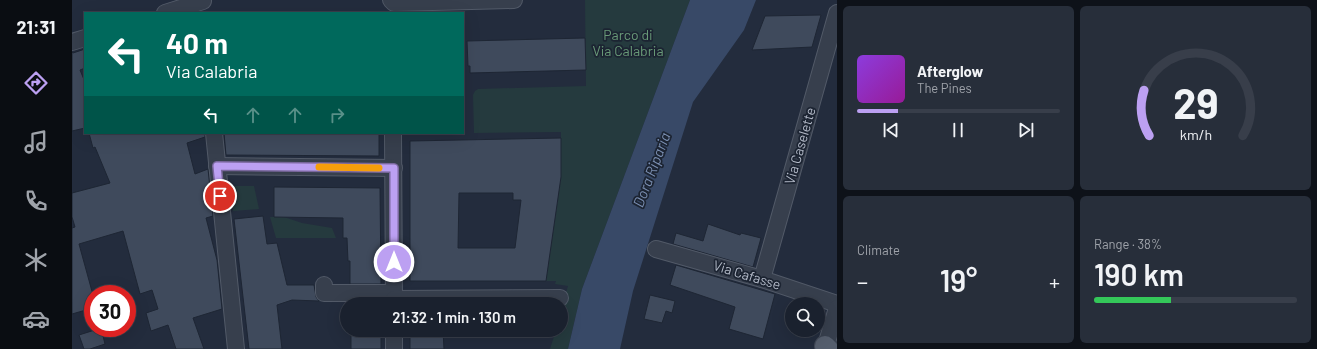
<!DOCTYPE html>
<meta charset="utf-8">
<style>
body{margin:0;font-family:Barlow,sans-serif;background:#272e3a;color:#f1f3f6;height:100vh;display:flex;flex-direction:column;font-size:15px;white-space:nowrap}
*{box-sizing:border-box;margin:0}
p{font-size:13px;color:#9fa3aa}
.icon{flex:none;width:22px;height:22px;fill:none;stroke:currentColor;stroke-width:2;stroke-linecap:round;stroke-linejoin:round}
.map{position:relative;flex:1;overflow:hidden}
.sheet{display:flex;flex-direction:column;gap:6px;padding:6px;background:#0e1219;width:480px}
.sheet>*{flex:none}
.hud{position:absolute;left:12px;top:12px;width:380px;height:122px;border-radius:0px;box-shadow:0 4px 16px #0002,0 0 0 1px #383e4a;background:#00695c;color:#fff;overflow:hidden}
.tools{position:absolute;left:713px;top:297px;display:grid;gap:8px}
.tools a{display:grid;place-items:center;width:40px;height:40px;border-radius:50%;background:#1a212e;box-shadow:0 4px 16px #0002,0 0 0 1px #383e4a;font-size:20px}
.speed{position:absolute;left:12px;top:285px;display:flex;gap:8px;font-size:20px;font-weight:700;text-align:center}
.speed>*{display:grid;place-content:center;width:52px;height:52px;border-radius:50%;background:#1a212e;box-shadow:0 4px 16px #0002,0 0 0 1px #383e4a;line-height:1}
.speed .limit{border:6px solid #d22;background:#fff;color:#111}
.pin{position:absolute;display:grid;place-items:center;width:34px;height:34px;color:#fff;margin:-17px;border:2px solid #fff;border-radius:50%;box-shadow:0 1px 4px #0007}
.me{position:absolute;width:44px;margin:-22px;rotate:0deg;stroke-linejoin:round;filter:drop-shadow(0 0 3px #0008)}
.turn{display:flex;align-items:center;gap:14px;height:84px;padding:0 16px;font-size:18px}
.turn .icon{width:52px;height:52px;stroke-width:2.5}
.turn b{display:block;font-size:28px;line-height:34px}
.lanes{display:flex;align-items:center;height:38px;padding:0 16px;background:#0003;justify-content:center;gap:20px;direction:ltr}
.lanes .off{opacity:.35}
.big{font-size:30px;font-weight:600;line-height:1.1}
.sheet .card{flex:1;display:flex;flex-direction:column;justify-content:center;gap:6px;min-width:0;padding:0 14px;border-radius:6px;background:#272e3a}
.sheet .dial{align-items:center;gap:0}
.dial svg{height:104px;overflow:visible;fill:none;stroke:#383e4a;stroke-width:7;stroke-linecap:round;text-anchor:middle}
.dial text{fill:#f1f3f6;stroke:none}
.song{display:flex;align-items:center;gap:12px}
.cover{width:48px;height:48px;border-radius:6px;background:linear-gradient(135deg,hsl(270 70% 55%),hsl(300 70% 35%))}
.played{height:4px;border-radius:2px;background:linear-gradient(90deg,#bca0f2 20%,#383e4a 20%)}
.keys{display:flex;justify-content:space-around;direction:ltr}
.heat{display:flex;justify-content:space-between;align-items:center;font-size:22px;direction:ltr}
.charge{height:6px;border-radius:3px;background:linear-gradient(90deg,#34c759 38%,#383e4a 0)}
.sheet .tiles{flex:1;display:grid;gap:6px;grid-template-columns:repeat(2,1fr)}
.trip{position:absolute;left:268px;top:297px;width:228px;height:40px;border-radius:20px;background:#1a212e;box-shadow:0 4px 16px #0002,0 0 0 1px #383e4a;font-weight:600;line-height:40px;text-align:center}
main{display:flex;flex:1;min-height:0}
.tab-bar{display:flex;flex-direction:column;width:72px;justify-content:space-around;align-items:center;background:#0a0d12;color:#9fa3aa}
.tab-bar .icon{width:28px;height:28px}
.tab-bar .current{color:#bca0f2}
.tab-bar b{font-size:18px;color:#f1f3f6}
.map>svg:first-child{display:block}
.green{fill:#253a3e}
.water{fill:#384967}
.building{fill:#3f4a5c;stroke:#1e2634;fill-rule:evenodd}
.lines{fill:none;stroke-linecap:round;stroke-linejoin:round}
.minor-casing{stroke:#525a68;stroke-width:18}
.major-casing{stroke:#404856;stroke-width:22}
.minor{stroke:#373f4d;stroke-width:16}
.major{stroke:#555e6d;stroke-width:20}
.route-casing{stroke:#7a689d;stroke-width:10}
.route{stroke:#bca0f2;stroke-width:7}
.slow{stroke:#f59e0b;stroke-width:7}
.labels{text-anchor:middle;stroke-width:3.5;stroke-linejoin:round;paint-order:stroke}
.park-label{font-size:14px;fill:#699a78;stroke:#1c2432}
.street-label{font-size:14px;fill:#b3bac8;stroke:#1c2432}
.water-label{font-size:15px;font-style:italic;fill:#7a8eb1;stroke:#1c2432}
</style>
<main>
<nav class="tab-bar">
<b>21:31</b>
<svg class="icon current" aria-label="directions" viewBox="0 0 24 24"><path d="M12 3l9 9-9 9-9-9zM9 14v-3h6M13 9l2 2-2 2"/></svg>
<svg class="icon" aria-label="music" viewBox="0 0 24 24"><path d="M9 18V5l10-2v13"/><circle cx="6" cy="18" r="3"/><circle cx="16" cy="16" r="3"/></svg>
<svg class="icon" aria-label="phone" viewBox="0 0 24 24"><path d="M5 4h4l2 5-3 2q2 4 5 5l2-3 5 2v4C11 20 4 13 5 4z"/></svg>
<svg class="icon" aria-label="climate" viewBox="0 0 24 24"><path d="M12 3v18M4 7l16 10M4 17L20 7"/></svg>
<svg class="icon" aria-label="car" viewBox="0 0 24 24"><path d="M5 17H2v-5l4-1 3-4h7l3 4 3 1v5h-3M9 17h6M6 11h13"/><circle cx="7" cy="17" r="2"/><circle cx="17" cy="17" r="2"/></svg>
</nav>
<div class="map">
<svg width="765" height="349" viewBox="0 0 765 349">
<rect width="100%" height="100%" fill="#232c3d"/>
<!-- green -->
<g class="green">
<polygon points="513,0 618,0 510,289 496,349 478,349 484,330 489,330 489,310 496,286 483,284 484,281 474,281 489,177 489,132 402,133 401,95 403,91 406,89 514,86"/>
<polygon points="159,186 182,186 187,209 161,211"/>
<polygon points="198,217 212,217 230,223 260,228 264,238 204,238"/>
</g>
<!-- water -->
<polygon class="water" points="618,0 684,0 672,30 621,102 561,291 548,349 496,349 510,289"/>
<!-- building -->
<g class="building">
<polygon points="749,15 740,47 680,50 693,16"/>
<polygon points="513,38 514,70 398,73 398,66 396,66 395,41"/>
<polygon points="13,49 13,68 8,70 13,82 13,128 0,131 0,52 1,53"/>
<polygon points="17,133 133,133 133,137 115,143 123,174 136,169 141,216 134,218 145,260 150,309 121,318 132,349 104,349 96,325 79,331 74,313 86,309 80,290 68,294 51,231 7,244 21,295 21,308 0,314 0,228 3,227 0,217 0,193 38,183 23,147 21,148"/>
<polygon points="152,133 307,133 307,156 154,155"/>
<path d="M489 138V177L474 281H338V141ZM387 193H441V200H449L443 248H386Z"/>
<polygon points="202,187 308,188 309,284 278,284 278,261 276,261 275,238 271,238 271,218 202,217"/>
<polygon points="191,216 195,244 205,243 215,285 242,285 244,297 247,301 220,300 205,305 210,349 177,349 162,219"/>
<polygon points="636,224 668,235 669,233 689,238 681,267 601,244 604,233 631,241"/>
<polygon points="604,265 703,294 691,339 657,329 663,307 598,285"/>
<polygon points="578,295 603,301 600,313 594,311 590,323 572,319"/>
<polygon points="29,328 33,344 18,349 12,349 7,335"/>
<rect x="279" y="330" width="30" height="19"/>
<polygon points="338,330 371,330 372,349 338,349"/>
</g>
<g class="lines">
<defs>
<g id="minor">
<polyline points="319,0 322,3 442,0"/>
<polyline points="93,13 131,1"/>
<polyline points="0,42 13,38"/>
<polyline points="142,133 164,349"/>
<polyline points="321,133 322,304"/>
<polyline points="145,166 322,168"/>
<polyline points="584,249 690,279 765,304"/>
<polyline points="690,279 765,13"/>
<polyline points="252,285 252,293 322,293"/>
<polyline points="322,299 488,298"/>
<polyline points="322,330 322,349"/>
<polyline points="753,349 765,308"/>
</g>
<polyline id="major" points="753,346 756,349"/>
</defs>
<!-- minor casing -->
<use href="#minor" class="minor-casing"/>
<!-- major casing -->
<use href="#major" class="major-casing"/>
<!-- minor -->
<use href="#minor" class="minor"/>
<!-- major -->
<use href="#major" class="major"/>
</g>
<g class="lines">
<defs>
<polyline id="route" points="148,196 145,166 322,168 322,262"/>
</defs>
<!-- route casing -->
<use href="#route" class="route-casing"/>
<!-- route -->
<use href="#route" class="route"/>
<!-- slow -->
<polyline class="slow" points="247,167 307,168"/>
</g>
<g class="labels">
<!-- park labels -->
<g class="park-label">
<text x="556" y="40">Parco di<tspan x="556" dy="16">Via Calabria</tspan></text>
</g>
<!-- street labels -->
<g class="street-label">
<text transform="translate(728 146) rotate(-74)" y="5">Via Caselette</text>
<text transform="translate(675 275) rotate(17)" y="5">Via Cafasse</text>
</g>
<!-- water labels -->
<g class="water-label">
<text transform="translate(580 170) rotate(-69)" y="5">Dora Riparia</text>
</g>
</g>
</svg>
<div class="tools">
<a><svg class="icon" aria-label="search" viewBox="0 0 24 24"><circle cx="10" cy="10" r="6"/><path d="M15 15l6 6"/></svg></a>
</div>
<div class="speed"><div class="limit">30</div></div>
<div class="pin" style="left:148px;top:196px;background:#d93025"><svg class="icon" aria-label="arrive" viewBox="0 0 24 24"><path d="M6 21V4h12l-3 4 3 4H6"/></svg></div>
<svg class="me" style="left:322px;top:262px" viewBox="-20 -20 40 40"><circle r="17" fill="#bca0f2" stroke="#fff" stroke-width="3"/><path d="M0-11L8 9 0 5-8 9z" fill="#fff"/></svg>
<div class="trip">21:32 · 1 min · 130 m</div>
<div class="hud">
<div class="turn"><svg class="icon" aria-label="left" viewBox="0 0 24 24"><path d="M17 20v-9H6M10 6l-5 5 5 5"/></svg><div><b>40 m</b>Via Calabria</div></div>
<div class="lanes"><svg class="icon" aria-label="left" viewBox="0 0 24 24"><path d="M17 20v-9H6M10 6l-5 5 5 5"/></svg><svg class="icon off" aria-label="ahead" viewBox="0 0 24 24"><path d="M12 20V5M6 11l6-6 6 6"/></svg><svg class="icon off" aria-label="ahead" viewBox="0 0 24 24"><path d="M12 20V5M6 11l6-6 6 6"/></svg><svg class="icon off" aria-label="right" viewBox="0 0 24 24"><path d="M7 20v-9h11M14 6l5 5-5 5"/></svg></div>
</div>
</div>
<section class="sheet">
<div class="tiles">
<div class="card">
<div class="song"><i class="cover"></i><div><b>Afterglow</b><p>The Pines</p></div></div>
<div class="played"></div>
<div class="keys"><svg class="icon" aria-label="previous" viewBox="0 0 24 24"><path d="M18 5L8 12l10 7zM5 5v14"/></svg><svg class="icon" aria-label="pause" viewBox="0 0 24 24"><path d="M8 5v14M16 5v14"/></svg><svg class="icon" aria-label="next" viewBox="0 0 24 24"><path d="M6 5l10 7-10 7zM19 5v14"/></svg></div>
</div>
<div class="card dial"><svg viewBox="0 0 100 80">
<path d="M14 69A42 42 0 1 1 86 69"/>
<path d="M14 69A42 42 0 0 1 10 34" stroke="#bca0f2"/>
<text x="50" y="56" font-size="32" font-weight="700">29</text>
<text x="50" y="72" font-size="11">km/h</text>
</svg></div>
<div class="card"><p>Climate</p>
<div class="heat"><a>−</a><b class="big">19°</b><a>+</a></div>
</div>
<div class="card"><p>Range · 38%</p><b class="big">190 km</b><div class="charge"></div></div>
</div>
</section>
</main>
